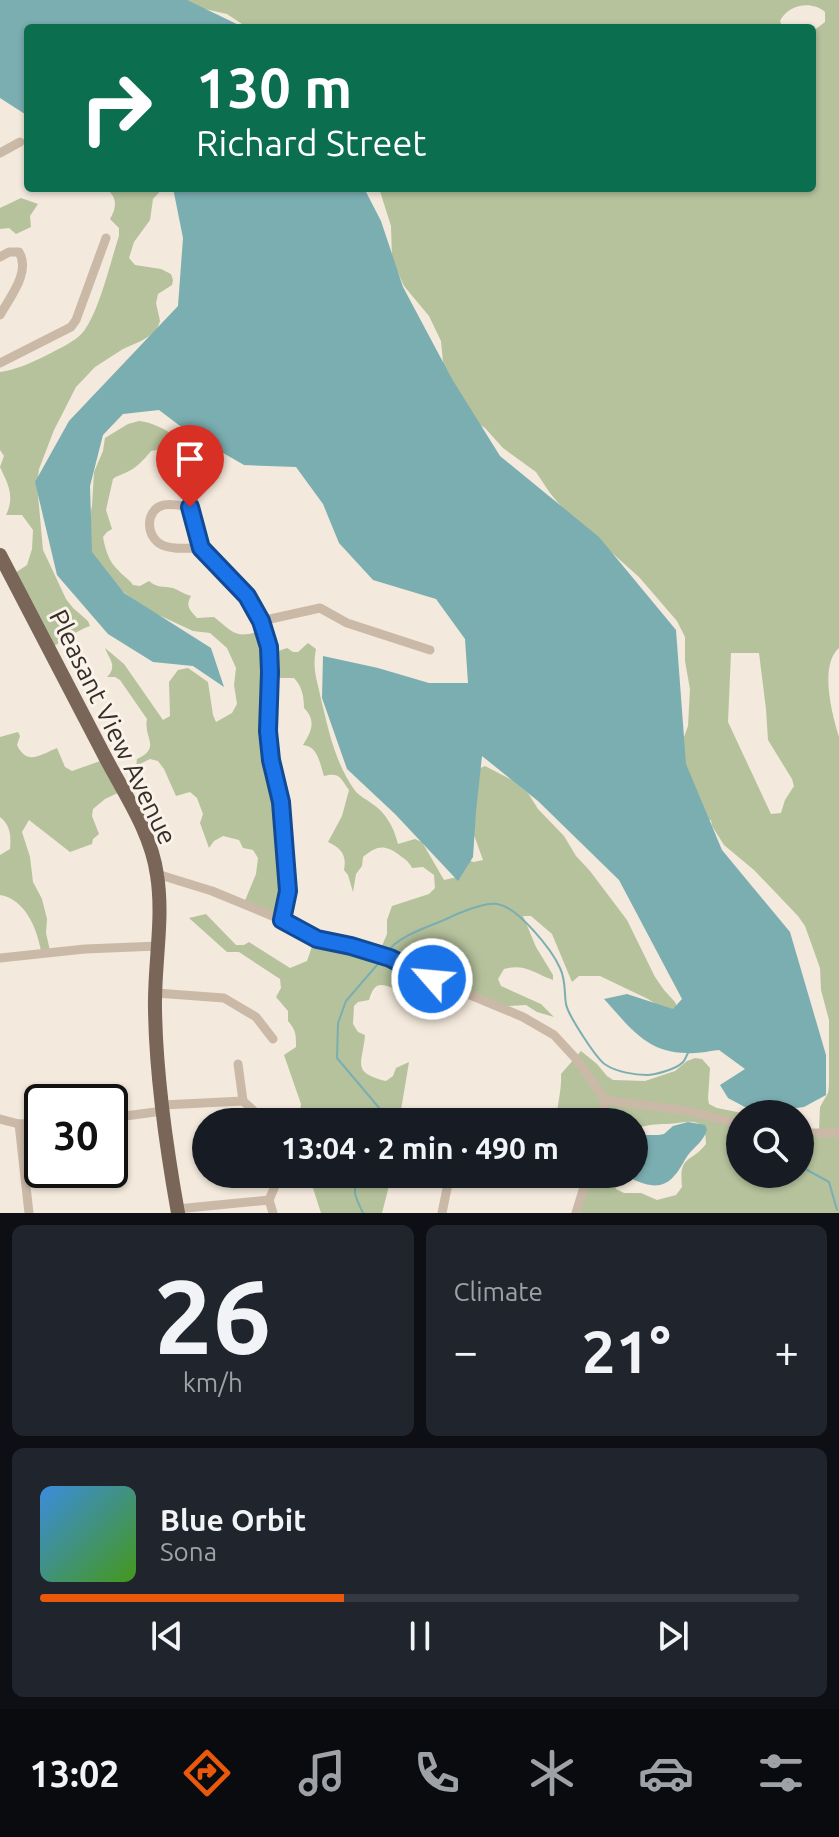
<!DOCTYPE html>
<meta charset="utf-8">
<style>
body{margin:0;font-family:Ubuntu,sans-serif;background:#20242c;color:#f1f3f6;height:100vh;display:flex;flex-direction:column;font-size:30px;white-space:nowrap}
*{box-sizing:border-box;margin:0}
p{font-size:26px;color:#9ea1a6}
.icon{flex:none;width:44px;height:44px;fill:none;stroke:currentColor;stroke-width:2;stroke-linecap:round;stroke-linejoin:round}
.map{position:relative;height:1213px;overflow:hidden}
.panel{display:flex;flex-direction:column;gap:12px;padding:12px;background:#0d0f14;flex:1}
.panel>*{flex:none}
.top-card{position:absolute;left:24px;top:24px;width:792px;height:168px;border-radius:8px;box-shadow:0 2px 6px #0004;background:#0b6e4f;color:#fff;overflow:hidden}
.controls{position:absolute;left:726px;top:1100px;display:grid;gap:16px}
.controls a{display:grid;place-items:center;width:88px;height:88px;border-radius:50%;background:#171b24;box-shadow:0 2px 6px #0004;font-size:40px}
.speed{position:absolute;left:24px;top:1084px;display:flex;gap:16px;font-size:40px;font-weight:700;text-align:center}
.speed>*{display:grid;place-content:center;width:104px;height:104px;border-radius:50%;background:#171b24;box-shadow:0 2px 6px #0004;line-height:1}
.speed .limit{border:4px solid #111;border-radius:12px;background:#fff;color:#111}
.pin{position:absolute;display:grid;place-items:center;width:68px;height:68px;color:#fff;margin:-82px -34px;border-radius:50% 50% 50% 0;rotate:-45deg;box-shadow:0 0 8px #0007}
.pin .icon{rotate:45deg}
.me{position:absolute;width:88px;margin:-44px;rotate:297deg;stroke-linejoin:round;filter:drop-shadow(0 0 6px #0008)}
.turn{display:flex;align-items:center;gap:28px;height:168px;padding:0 40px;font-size:36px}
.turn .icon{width:104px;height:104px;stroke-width:2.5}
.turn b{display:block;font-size:56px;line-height:68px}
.big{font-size:60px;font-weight:700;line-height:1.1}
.panel .tile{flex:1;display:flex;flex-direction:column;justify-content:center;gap:12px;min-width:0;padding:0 28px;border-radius:12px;background:#20242c}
.panel .dial{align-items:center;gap:0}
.dial b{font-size:104px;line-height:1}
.song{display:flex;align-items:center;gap:24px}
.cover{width:96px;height:96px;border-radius:12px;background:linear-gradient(135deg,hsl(210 70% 55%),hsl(100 70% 35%))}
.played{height:8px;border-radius:4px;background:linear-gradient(90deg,#ea580c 40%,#363941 40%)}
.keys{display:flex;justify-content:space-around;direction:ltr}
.heat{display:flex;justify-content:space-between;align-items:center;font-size:44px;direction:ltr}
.panel .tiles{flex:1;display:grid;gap:12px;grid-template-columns:1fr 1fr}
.tile:last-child{grid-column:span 2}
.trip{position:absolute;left:192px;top:1108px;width:456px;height:80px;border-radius:40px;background:#171b24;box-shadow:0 2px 6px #0004;font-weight:700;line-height:80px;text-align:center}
.tab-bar{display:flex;height:128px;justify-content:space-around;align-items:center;background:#090b0e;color:#9ea1a6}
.tab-bar .icon{width:56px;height:56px}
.tab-bar .current{color:#ea580c}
.tab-bar b{font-size:36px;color:#f1f3f6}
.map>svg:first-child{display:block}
.green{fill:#b5c29c;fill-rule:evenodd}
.water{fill:#7baeb1}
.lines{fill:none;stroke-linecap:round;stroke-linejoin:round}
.stream{stroke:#7baeb1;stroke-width:2}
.street{stroke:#cbb9a8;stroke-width:9}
.primary{stroke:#7a6559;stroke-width:14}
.route-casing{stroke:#114b97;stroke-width:20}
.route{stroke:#1a73e8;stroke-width:14}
.labels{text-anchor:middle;stroke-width:6;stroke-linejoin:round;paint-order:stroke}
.street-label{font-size:26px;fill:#382d28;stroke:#faf3e9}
</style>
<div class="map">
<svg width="839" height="1213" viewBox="0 0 839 1213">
<rect width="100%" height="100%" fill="#f3e9dc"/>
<!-- green -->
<g class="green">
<path d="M178 0H839V648C819 665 832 715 839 737V1213H575L587 1174H611L616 1189 624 1193H641L657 1200 676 1195 682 1187C679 1154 689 1165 706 1144 706 1113 687 1123 667 1124 655 1124 646 1125 634 1129V1122H556C557 1105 562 1090 561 1074L581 1051 597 1064 607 1076 613 1080 645 1081 675 1071 687 1061 695 1058 702 1059 710 1068 708 1098 709 1104 717 1108 747 1114H740V1174H800V1132L819 1131 820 1107 828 1093 829 1086V1020L821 990 820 968 805 926 798 916 754 870 724 845 712 826 711 820 707 821 679 751 688 726 690 689 685 661V637L677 621 639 577 565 511 550 493 536 472 503 448 485 428 463 414 445 383 441 341 429 316 404 286 396 268 392 257 391 226 379 188H812V32L825 22V12C811 0 788 5 780 21L783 28H248L227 14 205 9ZM731 653H759L766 709 768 740 792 779 794 786 785 800 781 813 771 814 728 722Z"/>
<path d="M104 188H163L153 199 150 220 134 242 129 258 135 265 161 269 171 274 173 280 172 285 158 294 156 303 160 321 156 332 141 341 123 349 95 367 76 387 54 430 39 469 37 484 43 550 66 599 73 608 88 621 90 626C76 631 63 641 49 649L9 577 27 565 32 549 33 530 22 515H6C15 496 8 484 0 467L4 456 0 450V372C16 370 33 362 47 355 60 348 75 342 84 331 100 309 110 263 119 236V228L110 219C117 208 118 195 104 188Z"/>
<polygon points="21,198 38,204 30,216 31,227 16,234 9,228 0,229 0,208"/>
<path d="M139 421C164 423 192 449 212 465L210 466 211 482 201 483 194 492 186 478C188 468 185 452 173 449 167 448 157 450 151 451 144 460 135 469 125 473 121 475 116 476 113 479L106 510 112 529 107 532 103 537C105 549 109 562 118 570 123 576 128 578 133 585L140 586 149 581C157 588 163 586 173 588 178 590 184 594 191 596 185 607 190 610 197 618L214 617C235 634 236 639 263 630L270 654 287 648 293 652H298L308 643 316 649C312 670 317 679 321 699 329 732 335 763 356 792 361 797 366 799 371 803 386 812 394 828 398 844L415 839 422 842 444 880 457 877 467 860 474 862 483 860 460 796 463 775 485 766 512 780 528 793 538 809 564 836 576 856 590 871 627 920 655 977 664 990 675 1002 679 1011H667L648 999 600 976H579L572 982 552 934 531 916H523L536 947 553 975V980C535 974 525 963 504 969L498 979 501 986 541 1004 554 1017 537 1012 526 1005 507 1006 405 967 395 989C379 982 374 983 369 1000L358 1002 354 1006 353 1024 358 1032 365 1035C363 1063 350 1072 386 1081L393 1076 396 1068 409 1062 399 1122H307L306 1118 300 1113 301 1104 284 1055 296 1047C296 1035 296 1030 288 1021V1011L276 997 281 988 280 979 239 952H227L189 918 206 914 236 945H244L249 942 290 968 307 961 315 938 379 953 387 934V920L392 906 429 894 435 888 434 875 423 867 412 868C408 860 404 859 398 854 384 844 376 846 363 857L362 866 356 874 353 892 348 875 344 870C347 855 341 848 328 842L342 816 349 790C340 778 340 772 324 776 320 764 318 746 303 745 311 732 317 721 304 708 304 697 302 686 294 678H271L268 716 280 800 287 887 281 918 244 903 256 874 258 858 253 850 243 848 239 840 223 836 214 841 209 848 200 823 203 814 197 798 190 792 176 796 164 769 158 761 150 759 136 766 137 759C162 747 143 738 147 719L120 680 115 677H107C118 666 109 659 105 648L124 664 163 720 170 716 169 682 178 670 188 668 208 682 213 715 216 722 232 713 237 704 234 685 236 668 227 648 210 633 193 631 150 611 112 584 89 552V519L92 506 94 472 103 451 105 438 128 424Z"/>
<path d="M18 732 20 736 17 745C27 766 40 755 57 748L65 767 72 771 106 759 122 791 105 799 93 809 92 816 99 834 93 839 92 844 70 852 29 820 22 832 30 857 33 882 42 899 47 919 46 933 50 951H41C37 928 25 899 0 895V855L10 849C11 836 11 826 0 817V737Z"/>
<polygon points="319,1174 392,1174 382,1213 321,1213 311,1182"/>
</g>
<!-- water -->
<g class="water">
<polygon points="0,0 187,0 245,28 28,28 28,116 0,98"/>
<path d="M173 188H364L381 221 403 287 452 379 500 456 599 537 676 630 686 764 722 850 790 932 826 1055V1095L804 1107 756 1113 728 1098 720 1085 745 1069 719 1050C709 1051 698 1054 687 1053 646 1053 629 1026 604 999L627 994 673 1009 682 999 619 880 538 801 482 756 476 812 473 857 458 881 395 814 347 769 322 698 323 656 378 668 429 683H468L465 639 436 599 373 580 339 543 323 504 296 467 244 465 192 435 159 410 123 414 103 435 90 486 92 552 124 593 211 648 224 687 193 666 153 662 108 634 57 575 35 482 69 421 178 306 183 238Z"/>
<path d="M688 1122 705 1125 707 1130C702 1143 696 1145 688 1155 683 1162 680 1170 674 1176 659 1194 638 1182 622 1174H634V1135H659L664 1134 673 1126Z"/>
</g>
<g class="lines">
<!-- stream -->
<g class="stream">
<path d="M386 953C399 936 425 928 444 920 456 914 484 902 497 904 518 907 552 950 560 968 566 980 564 992 566 1004 568 1015 597 1060 606 1065 617 1072 635 1075 647 1075 655 1075 676 1069 682 1063 685 1061 686 1056 688 1053"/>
<polyline points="383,958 346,1001 338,1023 337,1058 391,1122"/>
<polyline points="800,1166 829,1182 837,1210"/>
<path d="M362 1174C350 1190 355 1196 363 1213"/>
</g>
<!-- street -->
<g class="street">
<polyline points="0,153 20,142"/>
<path d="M0 257 9 252H19C31 272 10 297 0 315"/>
<polyline points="0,363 71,327 76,320 106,238"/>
<path d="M201 548C188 548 173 550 162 545 145 537 145 509 164 505 172 503 182 506 190 507L201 548 247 596 261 621 269 647 270 672 268 731 271 760 281 802 288 891 282 920"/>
<polyline points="261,621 320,608 347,623 430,650"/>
<polyline points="157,874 212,891 282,920 317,939 351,946 390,958 432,979 523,1017 554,1035 578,1061 605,1100 688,1111 740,1124"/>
<polyline points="0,958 85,949 158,946"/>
<polyline points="156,993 224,998 256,1017 273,1039"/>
<polyline points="238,1064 243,1101"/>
<polyline points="163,1105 243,1101 266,1122"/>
<polyline points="110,1118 163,1111"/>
<polyline points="0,1119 19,1124 42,1123"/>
<polyline points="600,1122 605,1100"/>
<polyline points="19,1124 29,1213"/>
<polyline points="800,1133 839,1133"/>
<polyline points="269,1200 278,1179 278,1174"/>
<polyline points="177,1209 269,1200 273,1213"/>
<polyline points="442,1213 450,1174"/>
<polyline points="576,1213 588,1174"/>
</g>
<!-- primary -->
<path class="primary" d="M0 555C34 620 67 685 101 749 121 789 151 830 157 875 164 919 154 965 155 1009 156 1077 166 1146 178 1213"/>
</g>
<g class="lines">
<defs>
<polyline id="route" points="190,507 201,548 247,596 261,621 269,647 270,672 268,731 271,760 281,802 288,891 282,920 317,939 351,946 390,958 432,979"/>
</defs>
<!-- route casing -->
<use href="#route" class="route-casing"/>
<!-- route -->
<use href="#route" class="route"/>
</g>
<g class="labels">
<!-- street labels -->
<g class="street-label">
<text transform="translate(113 727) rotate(64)" y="9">Pleasant View Avenue</text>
</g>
</g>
</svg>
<div class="controls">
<a><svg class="icon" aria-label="search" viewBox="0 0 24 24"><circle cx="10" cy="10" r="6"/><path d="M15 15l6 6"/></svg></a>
</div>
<div class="speed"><div class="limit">30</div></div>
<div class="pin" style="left:190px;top:507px;background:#d93025"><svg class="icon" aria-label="arrive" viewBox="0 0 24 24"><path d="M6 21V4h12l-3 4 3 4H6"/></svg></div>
<svg class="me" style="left:432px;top:979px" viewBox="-20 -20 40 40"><circle r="17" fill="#1a73e8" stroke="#fff" stroke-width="3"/><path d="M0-11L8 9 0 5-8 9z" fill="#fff"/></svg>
<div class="trip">13:04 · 2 min · 490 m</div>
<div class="top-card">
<div class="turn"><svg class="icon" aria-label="right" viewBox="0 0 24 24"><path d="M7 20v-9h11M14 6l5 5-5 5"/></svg><div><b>130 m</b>Richard Street</div></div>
</div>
</div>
<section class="panel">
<div class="tiles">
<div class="tile dial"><b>26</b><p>km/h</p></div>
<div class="tile"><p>Climate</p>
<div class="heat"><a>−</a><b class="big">21°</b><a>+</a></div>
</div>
<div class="tile">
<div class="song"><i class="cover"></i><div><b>Blue Orbit</b><p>Sona</p></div></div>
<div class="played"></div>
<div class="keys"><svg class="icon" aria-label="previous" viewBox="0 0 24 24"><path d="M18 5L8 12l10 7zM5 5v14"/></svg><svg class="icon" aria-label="pause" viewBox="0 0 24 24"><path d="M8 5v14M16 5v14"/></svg><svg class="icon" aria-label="next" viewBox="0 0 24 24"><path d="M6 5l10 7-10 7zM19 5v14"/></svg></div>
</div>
</div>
</section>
<nav class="tab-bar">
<b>13:02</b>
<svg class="icon current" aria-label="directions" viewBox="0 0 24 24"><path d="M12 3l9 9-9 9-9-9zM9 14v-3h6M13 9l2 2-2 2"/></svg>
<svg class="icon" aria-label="music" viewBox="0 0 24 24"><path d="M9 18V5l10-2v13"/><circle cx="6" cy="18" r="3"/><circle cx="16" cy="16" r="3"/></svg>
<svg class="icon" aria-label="phone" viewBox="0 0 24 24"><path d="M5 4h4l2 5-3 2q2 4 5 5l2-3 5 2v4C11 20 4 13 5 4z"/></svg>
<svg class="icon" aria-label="climate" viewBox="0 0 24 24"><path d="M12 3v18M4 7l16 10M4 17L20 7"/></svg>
<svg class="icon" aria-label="car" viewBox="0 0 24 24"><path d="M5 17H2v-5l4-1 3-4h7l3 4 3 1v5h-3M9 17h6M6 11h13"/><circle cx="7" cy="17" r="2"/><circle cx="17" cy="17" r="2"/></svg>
<svg class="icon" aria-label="filters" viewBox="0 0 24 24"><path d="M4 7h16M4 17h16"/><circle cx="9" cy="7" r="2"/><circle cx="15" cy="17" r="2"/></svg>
</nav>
